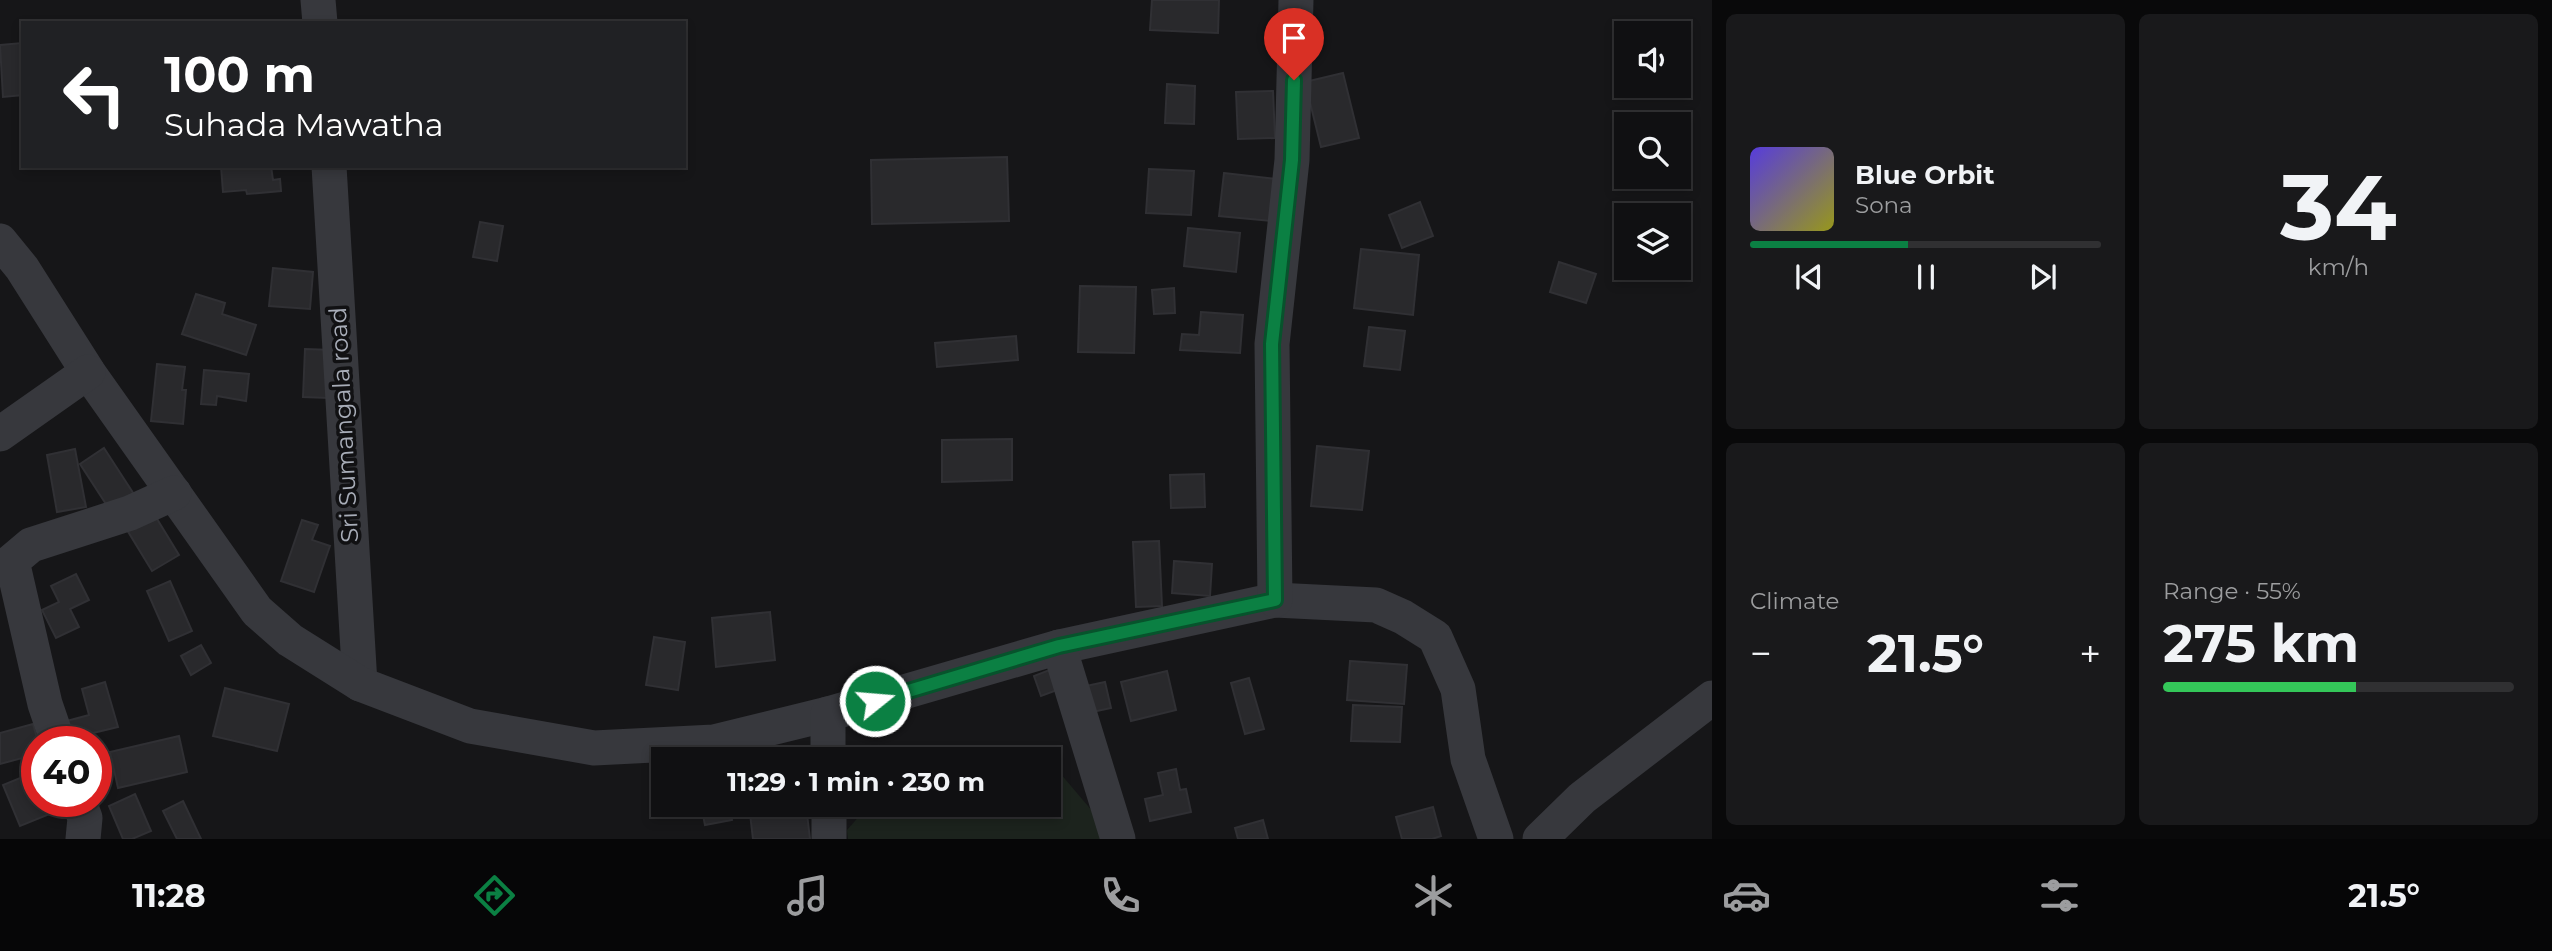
<!DOCTYPE html>
<meta charset="utf-8">
<style>
body{margin:0;font-family:Montserrat,sans-serif;background:#19191b;color:#f1f3f6;height:100vh;display:flex;flex-direction:column;font-size:26px;white-space:nowrap}
*{box-sizing:border-box;margin:0}
p{font-size:23px;color:#9c9d9f}
.icon{flex:none;width:38px;height:38px;fill:none;stroke:currentColor;stroke-width:2;stroke-linecap:round;stroke-linejoin:round}
.map{position:relative;flex:1;overflow:hidden}
.sheet{display:flex;flex-direction:column;gap:14px;padding:14px;background:#09090a;width:840px}
.sheet>*{flex:none}
.hud{position:absolute;left:21px;top:21px;width:665px;height:147px;border-radius:0px;box-shadow:0 4px 10px #0003,0 0 0 2px #303032;background:#202124;color:#fff;overflow:hidden}
.tools{position:absolute;left:1614px;top:21px;display:grid;gap:14px}
.tools a{display:grid;place-items:center;width:77px;height:77px;border-radius:0px;background:#101012;box-shadow:0 4px 10px #0003,0 0 0 2px #303032;font-size:35px}
.speed{position:absolute;left:21px;top:726px;display:flex;gap:14px;font-size:35px;font-weight:700;text-align:center}
.speed>*{display:grid;place-content:center;width:91px;height:91px;border-radius:50%;background:#101012;box-shadow:0 4px 10px #0003,0 0 0 2px #303032;line-height:1}
.speed .limit{border:10px solid #d22;background:#fff;color:#111}
.pin{position:absolute;display:grid;place-items:center;width:60px;height:60px;color:#fff;margin:-72px -30px;border-radius:50% 50% 50% 0;rotate:-45deg;box-shadow:0 0 7px #0007}
.pin .icon{rotate:45deg}
.me{position:absolute;width:77px;margin:-38px;rotate:73deg;stroke-linejoin:round;filter:drop-shadow(0 0 5px #0008)}
.turn{display:flex;align-items:center;gap:24px;height:147px;padding:0 28px;font-size:32px}
.turn .icon{width:91px;height:91px;stroke-width:2.5}
.turn b{display:block;font-size:49px;line-height:60px}
.big{font-size:52px;font-weight:700;line-height:1.1}
.sheet .widget{flex:1;display:flex;flex-direction:column;justify-content:center;gap:10px;min-width:0;padding:0 24px;border-radius:10px;background:#19191b}
.sheet .dial{align-items:center;gap:0}
.dial b{font-size:91px;line-height:1}
.song{display:flex;align-items:center;gap:21px}
.cover{width:84px;height:84px;border-radius:10px;background:linear-gradient(135deg,hsl(250 70% 55%),hsl(60 70% 35%))}
.played{height:7px;border-radius:4px;background:linear-gradient(90deg,#0b8043 45%,#303032 45%)}
.keys{display:flex;justify-content:space-around;direction:ltr}
.heat{display:flex;justify-content:space-between;align-items:center;font-size:38px;direction:ltr}
.charge{height:10px;border-radius:5px;background:linear-gradient(90deg,#34c759 55%,#303032 0)}
.sheet .tiles{flex:1;display:grid;gap:14px;grid-template-columns:repeat(2,1fr)}
.trip{position:absolute;left:651px;top:747px;width:410px;height:70px;border-radius:0px;background:#101012;box-shadow:0 4px 10px #0003,0 0 0 2px #303032;font-weight:700;line-height:70px;text-align:center}
.tab-bar{display:flex;height:112px;justify-content:space-around;align-items:center;background:#060607;color:#9c9d9f}
.tab-bar .icon{width:49px;height:49px}
.tab-bar .selected{color:#0b8043}
.tab-bar b{font-size:32px;color:#f1f3f6}
main{display:flex;flex:1;min-height:0}
.map>svg:first-child{display:block}
.green{fill:#1c231d}
.building{fill:#29292c;stroke:#303034;stroke-width:2}
.lines{fill:none;stroke-linecap:round;stroke-linejoin:round}
.minor{stroke:#37383d;stroke-width:35}
.route-casing{stroke:#07532c;stroke-width:18}
.route{stroke:#0b8043;stroke-width:12}
.labels{text-anchor:middle;stroke-width:7;stroke-linejoin:round;paint-order:stroke}
.street-label{font-size:24px;fill:#a8adb8;stroke:#111113}
</style>
<main>
<div class="map">
<svg width="1712" height="839" viewBox="0 0 1712 839">
<rect width="100%" height="100%" fill="#161618"/>
<!-- green -->
<polygon class="green" points="1054,766 1105,826 1108,839 848,839 847,830 869,805 1048,805 1048,767"/>
<!-- building -->
<g class="building">
<polygon points="1152,0 1219,0 1218,33 1150,30"/>
<polygon points="22,43 23,95 3,97 0,45"/>
<polygon points="1343,73 1359,138 1321,147 1305,82"/>
<polygon points="1167,84 1195,86 1194,124 1165,123"/>
<polygon points="1273,91 1275,138 1238,139 1236,92"/>
<polygon points="1007,157 1009,221 872,224 871,160"/>
<polygon points="221,166 271,166 273,180 280,179 281,191 247,194 246,190 223,192"/>
<polygon points="1149,169 1194,171 1191,215 1146,213"/>
<polygon points="1224,173 1277,179 1272,221 1219,216"/>
<polygon points="1420,202 1433,236 1402,248 1389,215"/>
<polygon points="480,222 503,226 497,261 473,257"/>
<polygon points="1188,228 1240,233 1236,272 1184,266"/>
<polygon points="1361,249 1419,255 1413,315 1354,308"/>
<polygon points="1559,262 1596,274 1586,303 1550,292"/>
<polygon points="273,268 313,272 310,309 269,306"/>
<polygon points="1080,286 1136,287 1134,353 1078,352"/>
<polygon points="1174,288 1175,313 1154,314 1152,290"/>
<polygon points="196,294 225,303 222,314 256,325 246,355 182,334"/>
<polygon points="1201,312 1243,315 1240,353 1180,350 1182,334 1199,335"/>
<polygon points="1369,327 1405,331 1400,370 1364,366"/>
<polygon points="1016,336 1018,360 937,367 935,343"/>
<polygon points="305,349 332,350 329,398 303,397"/>
<polygon points="157,364 185,367 182,390 186,390 183,424 151,421"/>
<polygon points="204,370 249,374 246,401 217,396 216,405 201,404"/>
<polygon points="1012,439 1012,480 942,482 942,440"/>
<polygon points="1317,446 1369,451 1362,510 1311,506"/>
<polygon points="104,448 139,502 115,518 80,464"/>
<polygon points="75,449 86,507 57,512 47,455"/>
<polygon points="1204,474 1205,507 1171,508 1170,475"/>
<polygon points="151,509 179,555 152,571 124,525"/>
<polygon points="302,520 318,525 312,540 330,546 314,592 281,581"/>
<polygon points="1159,541 1162,606 1136,607 1133,542"/>
<polygon points="1174,561 1212,564 1210,596 1172,593"/>
<polygon points="76,574 89,600 70,609 79,627 56,638 42,610 59,602 51,586"/>
<polygon points="170,581 192,631 169,641 147,591"/>
<polygon points="770,612 775,660 716,667 712,618"/>
<polygon points="654,637 685,642 678,690 646,685"/>
<polygon points="201,645 211,663 191,675 181,656"/>
<polygon points="1350,661 1407,665 1404,704 1347,700"/>
<polygon points="1052,669 1060,689 1041,696 1034,676"/>
<polygon points="1167,671 1176,710 1131,721 1121,682"/>
<polygon points="1249,678 1264,729 1245,734 1231,683"/>
<polygon points="105,682 118,727 68,739 63,722 89,715 82,689"/>
<polygon points="1105,682 1111,708 1092,712 1086,686"/>
<polygon points="225,688 289,704 277,751 213,736"/>
<polygon points="1353,705 1402,707 1400,742 1351,741"/>
<polygon points="33,724 38,742 37,754 0,764 0,733"/>
<polygon points="179,736 187,772 118,788 110,752"/>
<polygon points="1176,769 1180,790 1186,789 1191,812 1150,821 1145,799 1163,795 1158,773"/>
<polygon points="25,776 34,796 37,795 37,802 59,802 62,809 20,826 3,785"/>
<polygon points="135,794 151,831 132,839 123,839 109,806"/>
<polygon points="183,801 201,839 177,839 163,811"/>
<polygon points="701,805 730,805 732,820 705,825"/>
<polygon points="749,805 780,805 781,817 807,814 810,839 753,839"/>
<polygon points="964,805 1024,805 965,813"/>
<polygon points="1433,807 1441,836 1432,839 1402,839 1396,817"/>
<polygon points="1263,820 1268,839 1238,839 1235,828"/>
</g>
<g class="lines">
<!-- minor -->
<g class="minor">
<polyline points="318,0 320,23"/>
<polyline points="329,166 360,684"/>
<polyline points="0,241 22,268 88,372 257,611 290,640 360,684 470,726 594,748 714,742 828,714 1059,647 1275,600 1376,605 1403,617 1435,637 1458,689 1468,759 1496,839"/>
<polyline points="0,434 88,372"/>
<polyline points="1275,600 1272,344 1292,160 1296,0"/>
<polyline points="1059,647 1118,839"/>
<polyline points="828,714 828,760"/>
<polyline points="58,742 45,704 12,561 31,545 130,513 174,493"/>
<polyline points="79,802 85,818 83,839"/>
<polyline points="829,805 829,839"/>
<polyline points="1540,839 1582,798 1712,698"/>
</g>
</g>
<g class="lines">
<defs>
<polyline id="route" points="875,701 1059,646 1275,600 1272,344 1292,160 1294,80"/>
</defs>
<!-- route casing -->
<use href="#route" class="route-casing"/>
<!-- route -->
<use href="#route" class="route"/>
</g>
<g class="labels">
<!-- street labels -->
<g class="street-label">
<text transform="translate(344 425) rotate(-93)" y="8">Sri Sumangala road</text>
</g>
</g>
</svg>
<div class="tools">
<a><svg class="icon" aria-label="sound" viewBox="0 0 24 24"><path d="M4 9h4l5-4v14l-5-4H4zM17 9q2 3 0 6"/></svg></a>
<a><svg class="icon" aria-label="search" viewBox="0 0 24 24"><circle cx="10" cy="10" r="6"/><path d="M15 15l6 6"/></svg></a>
<a><svg class="icon" aria-label="layers" viewBox="0 0 24 24"><path d="M12 4l9 5-9 5-9-5zM3 14l9 5 9-5"/></svg></a>
</div>
<div class="speed"><div class="limit">40</div></div>
<div class="pin" style="left:1294px;top:80px;background:#d93025"><svg class="icon" aria-label="arrive" viewBox="0 0 24 24"><path d="M6 21V4h12l-3 4 3 4H6"/></svg></div>
<svg class="me" style="left:875px;top:701px" viewBox="-20 -20 40 40"><circle r="17" fill="#0b8043" stroke="#fff" stroke-width="3"/><path d="M0-11L8 9 0 5-8 9z" fill="#fff"/></svg>
<div class="trip">11:29 · 1 min · 230 m</div>
<div class="hud">
<div class="turn"><svg class="icon" aria-label="left" viewBox="0 0 24 24"><path d="M17 20v-9H6M10 6l-5 5 5 5"/></svg><div><b>100 m</b>Suhada Mawatha</div></div>
</div>
</div>
<section class="sheet">
<div class="tiles">
<div class="widget">
<div class="song"><i class="cover"></i><div><b>Blue Orbit</b><p>Sona</p></div></div>
<div class="played"></div>
<div class="keys"><svg class="icon" aria-label="previous" viewBox="0 0 24 24"><path d="M18 5L8 12l10 7zM5 5v14"/></svg><svg class="icon" aria-label="pause" viewBox="0 0 24 24"><path d="M8 5v14M16 5v14"/></svg><svg class="icon" aria-label="next" viewBox="0 0 24 24"><path d="M6 5l10 7-10 7zM19 5v14"/></svg></div>
</div>
<div class="widget dial"><b>34</b><p>km/h</p></div>
<div class="widget"><p>Climate</p>
<div class="heat"><a>−</a><b class="big">21.5°</b><a>+</a></div>
</div>
<div class="widget"><p>Range · 55%</p><b class="big">275 km</b><div class="charge"></div></div>
</div>
</section>
</main>
<nav class="tab-bar">
<b>11:28</b>
<svg class="icon selected" aria-label="directions" viewBox="0 0 24 24"><path d="M12 3l9 9-9 9-9-9zM9 14v-3h6M13 9l2 2-2 2"/></svg>
<svg class="icon" aria-label="music" viewBox="0 0 24 24"><path d="M9 18V5l10-2v13"/><circle cx="6" cy="18" r="3"/><circle cx="16" cy="16" r="3"/></svg>
<svg class="icon" aria-label="phone" viewBox="0 0 24 24"><path d="M5 4h4l2 5-3 2q2 4 5 5l2-3 5 2v4C11 20 4 13 5 4z"/></svg>
<svg class="icon" aria-label="climate" viewBox="0 0 24 24"><path d="M12 3v18M4 7l16 10M4 17L20 7"/></svg>
<svg class="icon" aria-label="car" viewBox="0 0 24 24"><path d="M5 17H2v-5l4-1 3-4h7l3 4 3 1v5h-3M9 17h6M6 11h13"/><circle cx="7" cy="17" r="2"/><circle cx="17" cy="17" r="2"/></svg>
<svg class="icon" aria-label="filters" viewBox="0 0 24 24"><path d="M4 7h16M4 17h16"/><circle cx="9" cy="7" r="2"/><circle cx="15" cy="17" r="2"/></svg>
<b>21.5°</b>
</nav>
